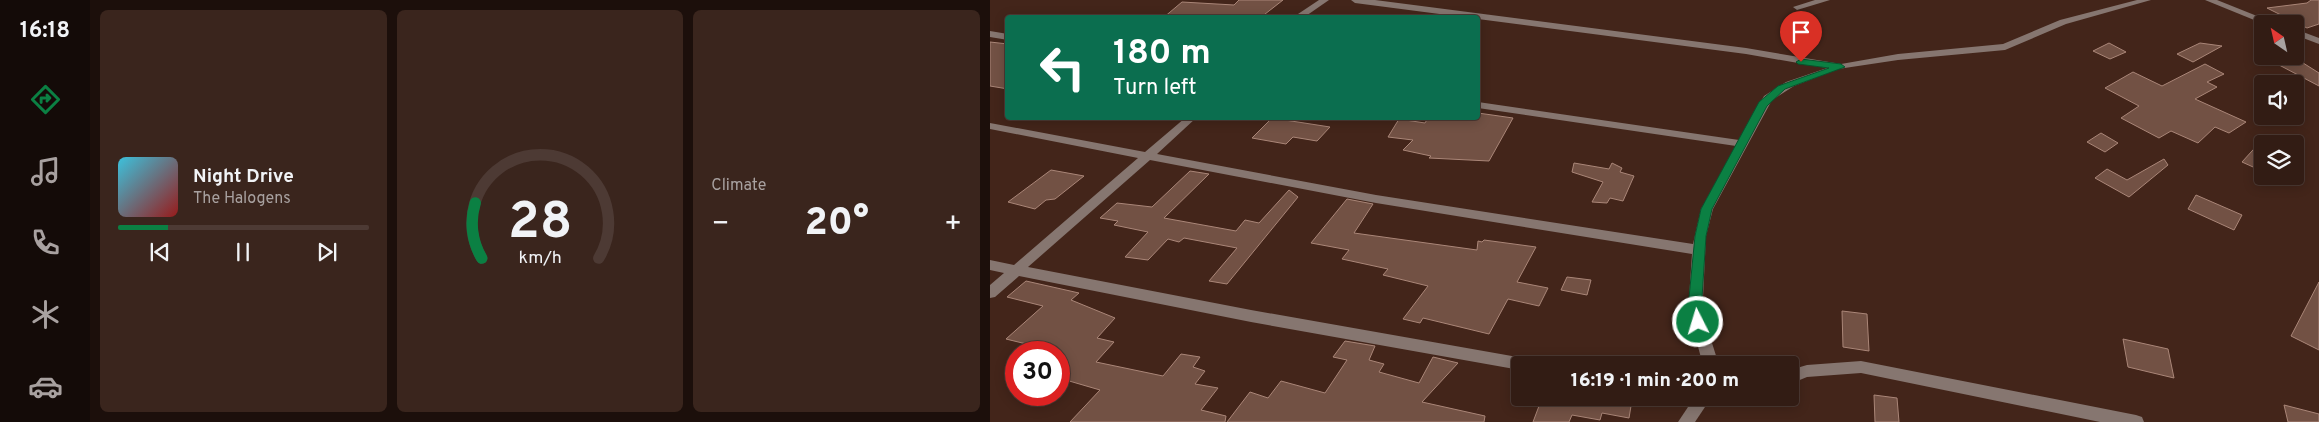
<!DOCTYPE html>
<meta charset="utf-8">
<style>
body{margin:0;font-family:Overpass,sans-serif;background:#3a251d;color:#f1f3f6;height:100vh;display:flex;flex-direction:column;font-size:19px;white-space:nowrap}
*{box-sizing:border-box;margin:0}
p{font-size:16px;color:#a8a1a0}
.icon{flex:none;width:28px;height:28px;fill:none;stroke:currentColor;stroke-width:2;stroke-linecap:round;stroke-linejoin:round}
.map{position:relative;flex:1;overflow:hidden}
.panel{display:flex;flex-direction:column;gap:10px;padding:10px;background:#1c0f0b;width:900px}
.panel>*{flex:none}
.guide{position:absolute;left:15px;top:15px;width:475px;height:105px;border-radius:5px;box-shadow:0 2px 12px #0003,0 0 0 1px #4d3a34;background:#0b6e4f;color:#fff;overflow:hidden}
.needle{width:32px;rotate:326deg}
.fabs{position:absolute;left:1264px;top:15px;display:grid;gap:10px}
.fabs a{display:grid;place-items:center;width:50px;height:50px;border-radius:5px;background:#321c14;box-shadow:0 2px 12px #0003,0 0 0 1px #4d3a34;font-size:25px}
.speed{position:absolute;left:15px;top:341px;display:flex;gap:10px;font-size:25px;font-weight:700;text-align:center}
.speed>*{display:grid;place-content:center;width:65px;height:65px;border-radius:50%;background:#321c14;box-shadow:0 2px 12px #0003,0 0 0 1px #4d3a34;line-height:1}
.speed .limit{border:8px solid #d22;background:#fff;color:#111}
.pin{position:absolute;display:grid;place-items:center;width:42px;height:42px;color:#fff;margin:-51px -21px;border-radius:50% 50% 50% 0;rotate:-45deg;box-shadow:0 0 5px #0007}
.pin .icon{rotate:45deg}
.me{position:absolute;width:55px;margin:-28px;rotate:355deg;stroke-linejoin:round;filter:drop-shadow(0 0 4px #0008)}
.turn{display:flex;align-items:center;gap:18px;height:105px;padding:0 25px;font-size:22px}
.turn .icon{width:65px;height:65px;stroke-width:2.5}
.turn b{display:block;font-size:35px;line-height:42px}
.big{font-size:38px;font-weight:800;line-height:1.1}
.panel .tile{flex:1;display:flex;flex-direction:column;justify-content:center;gap:8px;min-width:0;padding:0 18px;border-radius:8px;background:#3a251d}
.panel .dial{align-items:center;gap:0}
.dial svg{height:130px;overflow:visible;fill:none;stroke:#4d3a34;stroke-width:7;stroke-linecap:round;text-anchor:middle}
.dial text{fill:#f1f3f6;stroke:none}
.song{display:flex;align-items:center;gap:15px}
.cover{width:60px;height:60px;border-radius:8px;background:linear-gradient(135deg,hsl(190 70% 55%),hsl(0 70% 35%))}
.played{height:5px;border-radius:2px;background:linear-gradient(90deg,#0b8043 20%,#4d3a34 20%)}
.keys{display:flex;justify-content:space-around;direction:ltr}
.heat{display:flex;justify-content:space-between;align-items:center;font-size:28px;direction:ltr}
.panel .tiles{flex:1;display:grid;gap:10px;grid-template-columns:repeat(3,1fr)}
.trip{position:absolute;left:521px;top:356px;width:288px;height:50px;border-radius:5px;background:#321c14;box-shadow:0 2px 12px #0003,0 0 0 1px #4d3a34;font-weight:800;line-height:50px;text-align:center}
main{display:flex;flex:1;min-height:0}
.tab-bar{display:flex;flex-direction:column;width:90px;justify-content:space-around;align-items:center;background:#140b08;color:#a8a1a0}
.tab-bar .icon{width:35px;height:35px}
.tab-bar .active{color:#0b8043}
.tab-bar b{font-size:22px;color:#f1f3f6}
.map>svg:first-child{display:block}
.building{fill:#725144;stroke:#aa8678}
.lines{fill:none;stroke-linecap:round;stroke-linejoin:round}
.minor{fill:#867670;fill-rule:evenodd}
.route{fill:#0b8043;stroke:#07532c}
</style>
<main>
<nav class="tab-bar">
<b>16:18</b>
<svg class="icon active" aria-label="directions" viewBox="0 0 24 24"><path d="M12 3l9 9-9 9-9-9zM9 14v-3h6M13 9l2 2-2 2"/></svg>
<svg class="icon" aria-label="music" viewBox="0 0 24 24"><path d="M9 18V5l10-2v13"/><circle cx="6" cy="18" r="3"/><circle cx="16" cy="16" r="3"/></svg>
<svg class="icon" aria-label="phone" viewBox="0 0 24 24"><path d="M5 4h4l2 5-3 2q2 4 5 5l2-3 5 2v4C11 20 4 13 5 4z"/></svg>
<svg class="icon" aria-label="climate" viewBox="0 0 24 24"><path d="M12 3v18M4 7l16 10M4 17L20 7"/></svg>
<svg class="icon" aria-label="car" viewBox="0 0 24 24"><path d="M5 17H2v-5l4-1 3-4h7l3 4 3 1v5h-3M9 17h6M6 11h13"/><circle cx="7" cy="17" r="2"/><circle cx="17" cy="17" r="2"/></svg>
</nav>
<section class="panel">
<div class="tiles">
<div class="tile">
<div class="song"><i class="cover"></i><div><b>Night Drive</b><p>The Halogens</p></div></div>
<div class="played"></div>
<div class="keys"><svg class="icon" aria-label="previous" viewBox="0 0 24 24"><path d="M18 5L8 12l10 7zM5 5v14"/></svg><svg class="icon" aria-label="pause" viewBox="0 0 24 24"><path d="M8 5v14M16 5v14"/></svg><svg class="icon" aria-label="next" viewBox="0 0 24 24"><path d="M6 5l10 7-10 7zM19 5v14"/></svg></div>
</div>
<div class="tile dial"><svg viewBox="0 0 100 80">
<path d="M14 69A42 42 0 1 1 86 69"/>
<path d="M14 69A42 42 0 0 1 10 35" stroke="#0b8043"/>
<text x="50" y="56" font-size="32" font-weight="700">28</text>
<text x="50" y="72" font-size="11">km/h</text>
</svg></div>
<div class="tile"><p>Climate</p>
<div class="heat"><a>−</a><b class="big">20°</b><a>+</a></div>
</div>
</div>
</section>
<div class="map">
<svg width="1329" height="422" viewBox="0 0 1329 422">
<rect width="100%" height="100%" fill="#43251a"/>
<!-- building -->
<g class="building">
<polygon points="249,0 293,0 270,18 173,18 192,2 244,5"/>
<polygon points="1321,0 1329,0 1329,24 1317,28 1277,8 1317,3"/>
<polygon points="0,42 18,44 18,89 0,86"/>
<polygon points="1119,43 1136,52 1120,59 1103,51"/>
<polygon points="1210,43 1232,46 1203,62 1187,54"/>
<polygon points="1272,56 1302,56 1329,73 1329,86"/>
<polygon points="1215,64 1234,74 1217,82 1227,87 1205,99 1256,122 1239,133 1225,127 1208,143 1181,131 1169,138 1131,118 1149,106 1115,88 1143,72 1172,86"/>
<polygon points="488,113 523,118 499,161 439,158 441,156 413,150 423,140 398,137 409,119 435,123 438,118 488,118"/>
<polygon points="282,118 340,127 327,141 303,137 296,144 262,138"/>
<polygon points="1111,133 1128,143 1115,152 1097,142"/>
<polygon points="1272,140 1272,171 1252,162"/>
<polygon points="1174,159 1178,165 1139,197 1105,178 1117,169 1137,180"/>
<polygon points="584,163 619,169 622,163 632,168 630,172 644,176 633,201 620,198 617,203 602,202 613,182 582,172"/>
<polygon points="61,170 94,176 65,199 56,200 45,209 18,202"/>
<polygon points="200,171 219,174 174,218 246,231 255,220 269,223 299,190 308,197 237,284 219,281 247,248 194,238 189,242 178,239 158,260 135,257 158,232 124,225 128,221 110,218 127,203 162,207"/>
<polygon points="1206,195 1252,215 1244,230 1198,209"/>
<polygon points="357,199 383,204 364,233 487,250 488,241 492,242 494,240 546,247 527,282 558,288 549,306 518,299 499,334 433,318 430,323 413,319 438,286 393,275 398,269 352,259 359,250 321,243"/>
<polygon points="577,277 601,280 597,295 571,290"/>
<polygon points="36,281 89,293 81,300 125,318 107,338 124,342 106,362 173,376 191,354 210,357 203,367 215,371 205,384 228,388 211,410 236,416 235,422 80,422 110,390 69,378 69,352 16,339 53,306 17,297"/>
<polygon points="1329,282 1329,350 1301,336"/>
<polygon points="852,311 877,314 879,351 853,347"/>
<polygon points="1133,339 1178,349 1184,378 1138,367"/>
<polygon points="355,341 385,346 379,360 394,364 389,372 429,383 443,357 468,363 432,402 495,416 494,422 237,422 260,392 278,398 291,381 335,393 357,360 343,357"/>
<polygon points="884,395 907,398 909,422 885,422"/>
<polygon points="552,398 627,398 642,400 639,418 612,413 610,420 582,415 579,422 543,422"/>
<polygon points="1294,405 1329,414 1329,422 1298,422"/>
</g>
<g class="lines">
<!-- minor -->
<g class="minor">
<polygon points="329,0 339,0 313,18 302,18"/>
<polygon points="361,0 385,0 756,48 851,64 908,54 1013,44 1070,20 1147,0 1161,0 1076,24 1015,50 908,60 848,69 804,86 782,100 723,209 716,236 713,298 715,321 729,365 713,365 701,321 699,298 702,254 386,203 160,160 38,267 261,310 539,359 544,360 547,365 530,365 530,370 261,322 29,276 5,297 0,298 0,285 14,273 0,270 0,260 24,265 148,158 0,129 0,123 155,152 195,118 206,118 167,154 386,195 703,244 711,209 746,146 488,108 488,102 749,140 774,96 796,82 837,68 756,54 365,3"/>
<polygon points="825,0 840,0 807,10 803,7"/>
<polygon points="1215,0 1227,0 1287,24 1274,24"/>
<polygon points="1305,29 1329,38 1329,44 1305,35"/>
<polygon points="0,31 18,34 18,40 0,37"/>
<polygon points="871,361 1146,415 1152,417 1154,422 1110,422 871,373 817,377 800,384 800,370 817,365"/>
<polygon points="704,398 721,398 705,422 688,422"/>
</g>
</g>
<!-- route -->
<polygon class="route" points="811,59 851,64 855,67 795,89 777,106 722,209 716,236 712,298 715,322 713,325 703,325 699,298 705,236 711,209 769,102 788,86 839,68 808,64 806,62"/>
</svg>
<div class="fabs">
<a><svg class="needle" viewBox="-14 -14 28 28"><path d="M0-13l5 13h-10z" fill="#e53935"/><path d="M0 13l5-13h-10z" fill="#a8a1a0"/></svg></a>
<a><svg class="icon" aria-label="sound" viewBox="0 0 24 24"><path d="M4 9h4l5-4v14l-5-4H4zM17 9q2 3 0 6"/></svg></a>
<a><svg class="icon" aria-label="layers" viewBox="0 0 24 24"><path d="M12 4l9 5-9 5-9-5zM3 14l9 5 9-5"/></svg></a>
</div>
<div class="speed"><div class="limit">30</div></div>
<div class="pin" style="left:811px;top:62px;background:#d93025"><svg class="icon" aria-label="arrive" viewBox="0 0 24 24"><path d="M6 21V4h12l-3 4 3 4H6"/></svg></div>
<svg class="me" style="left:708px;top:322px" viewBox="-20 -20 40 40"><circle r="17" fill="#0b8043" stroke="#fff" stroke-width="3"/><path d="M0-11L8 9 0 5-8 9z" fill="#fff"/></svg>
<div class="trip">16:19 · 1 min · 200 m</div>
<div class="guide">
<div class="turn"><svg class="icon" aria-label="left" viewBox="0 0 24 24"><path d="M17 20v-9H6M10 6l-5 5 5 5"/></svg><div><b>180 m</b>Turn left</div></div>
</div>
</div>
</main>
